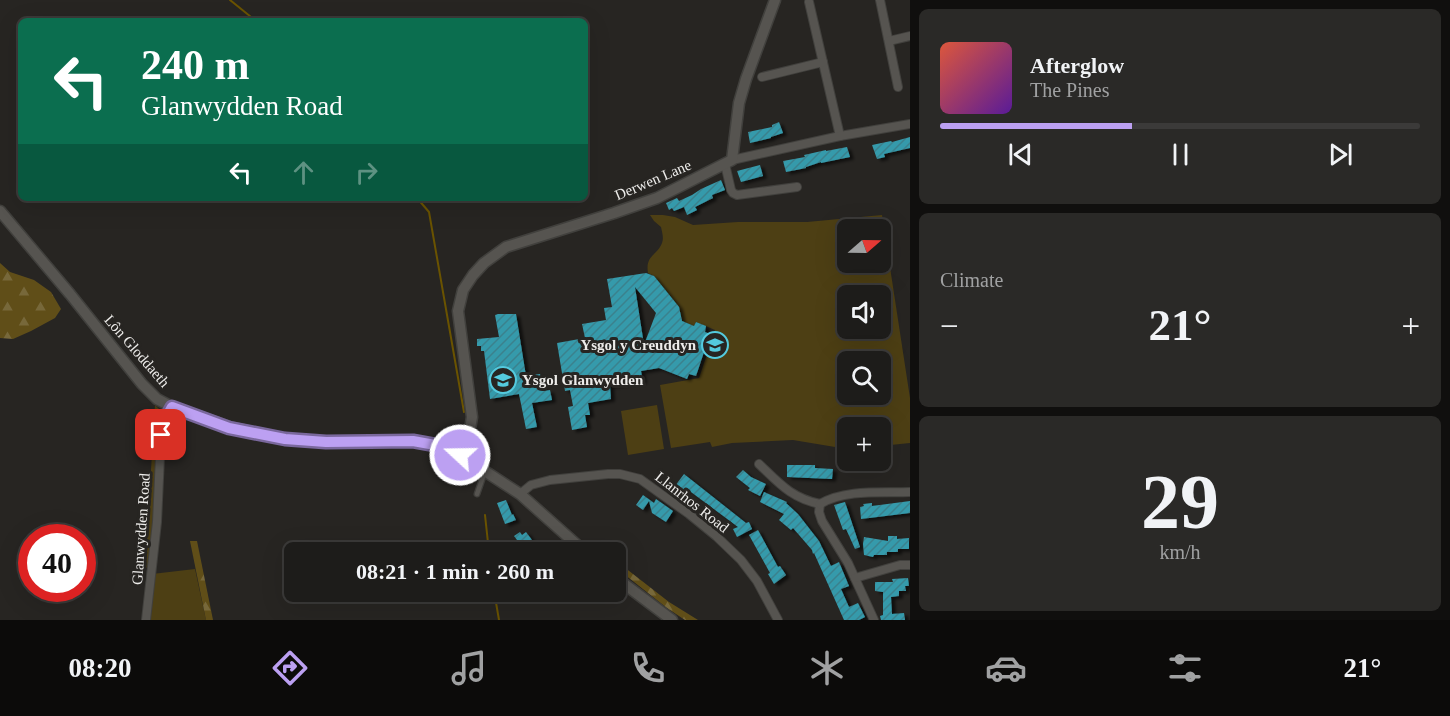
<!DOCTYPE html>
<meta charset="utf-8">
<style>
body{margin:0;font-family:"Times New Roman",serif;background:#2a2927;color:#f1f3f6;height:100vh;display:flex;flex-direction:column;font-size:22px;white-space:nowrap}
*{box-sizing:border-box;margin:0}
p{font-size:20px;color:#a0a1a2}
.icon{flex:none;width:33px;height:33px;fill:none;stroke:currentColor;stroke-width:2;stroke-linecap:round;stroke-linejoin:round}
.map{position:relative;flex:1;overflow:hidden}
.drawer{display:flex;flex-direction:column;gap:9px;padding:9px;background:#100f0e;width:540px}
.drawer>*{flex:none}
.top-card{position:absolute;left:18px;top:18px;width:570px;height:183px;border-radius:9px;box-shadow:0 6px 24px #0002,0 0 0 2px #3b3a39;background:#0b6e4f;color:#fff;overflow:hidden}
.needle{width:39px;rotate:70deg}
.fabs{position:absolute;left:837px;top:219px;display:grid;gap:12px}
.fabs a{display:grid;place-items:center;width:54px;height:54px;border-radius:9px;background:#1d1c1a;box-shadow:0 6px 24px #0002,0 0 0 2px #3b3a39;font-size:30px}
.speed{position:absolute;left:18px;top:524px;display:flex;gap:12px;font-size:30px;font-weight:700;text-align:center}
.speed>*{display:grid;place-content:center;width:78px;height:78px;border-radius:50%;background:#1d1c1a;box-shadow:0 6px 24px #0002,0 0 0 2px #3b3a39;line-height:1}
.speed .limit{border:9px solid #d22;background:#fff;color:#111}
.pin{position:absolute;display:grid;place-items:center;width:51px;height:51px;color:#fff;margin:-26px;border-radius:12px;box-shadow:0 3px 9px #0006}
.me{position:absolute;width:66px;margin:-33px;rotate:291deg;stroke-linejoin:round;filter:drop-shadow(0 0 4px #0008)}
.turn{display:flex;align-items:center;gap:21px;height:126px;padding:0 24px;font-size:27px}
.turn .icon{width:78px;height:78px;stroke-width:2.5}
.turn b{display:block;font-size:42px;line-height:51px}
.lanes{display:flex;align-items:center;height:57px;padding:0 24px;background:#0003;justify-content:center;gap:30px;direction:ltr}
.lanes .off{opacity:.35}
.big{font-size:45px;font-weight:700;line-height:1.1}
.drawer .tile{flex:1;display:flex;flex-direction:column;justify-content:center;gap:9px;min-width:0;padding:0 21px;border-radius:9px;background:#2a2927}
.drawer .dial{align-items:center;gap:0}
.dial b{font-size:78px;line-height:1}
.song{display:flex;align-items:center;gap:18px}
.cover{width:72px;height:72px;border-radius:9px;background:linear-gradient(135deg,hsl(10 70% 55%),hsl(270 70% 35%))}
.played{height:6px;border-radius:3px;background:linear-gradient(90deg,#bca0f2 40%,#3b3a39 40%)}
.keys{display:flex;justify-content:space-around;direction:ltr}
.heat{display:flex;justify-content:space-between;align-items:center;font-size:33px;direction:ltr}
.trip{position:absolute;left:284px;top:542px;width:342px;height:60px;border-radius:9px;background:#1d1c1a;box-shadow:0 6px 24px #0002,0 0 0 2px #3b3a39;font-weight:700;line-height:60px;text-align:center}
.dock{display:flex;height:96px;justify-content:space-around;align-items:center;background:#0c0b0a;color:#a0a1a2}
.dock .icon{width:42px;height:42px}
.dock .on{color:#bca0f2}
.dock b{font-size:27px;color:#f1f3f6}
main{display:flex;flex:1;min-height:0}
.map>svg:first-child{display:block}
.green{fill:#4d3f14;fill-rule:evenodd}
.forest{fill:url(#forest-firs)}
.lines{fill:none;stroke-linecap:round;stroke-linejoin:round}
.stream{stroke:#6a5300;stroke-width:2}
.building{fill:url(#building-hatch);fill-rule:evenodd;filter:url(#shadow)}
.service-casing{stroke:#41403d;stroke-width:7}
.minor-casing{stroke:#41403d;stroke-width:10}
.tertiary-casing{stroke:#41403d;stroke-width:13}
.service{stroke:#565450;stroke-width:4.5}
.minor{stroke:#565450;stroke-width:8}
.tertiary{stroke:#565450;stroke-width:10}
.route-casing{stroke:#7a689d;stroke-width:15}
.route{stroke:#bca0f2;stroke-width:10}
.labels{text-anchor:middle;stroke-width:6;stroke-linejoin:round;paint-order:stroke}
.street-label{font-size:15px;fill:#edecea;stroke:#272522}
.poi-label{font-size:15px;font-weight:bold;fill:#edecea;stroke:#272522;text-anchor:end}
</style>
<main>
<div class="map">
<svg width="910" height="620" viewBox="0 0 910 620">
<defs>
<pattern id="forest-firs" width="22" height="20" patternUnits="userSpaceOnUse" patternTransform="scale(1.5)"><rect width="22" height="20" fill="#604e18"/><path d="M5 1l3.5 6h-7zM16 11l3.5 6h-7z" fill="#77683a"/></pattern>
<pattern id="building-hatch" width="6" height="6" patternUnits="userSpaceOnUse" patternTransform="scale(1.5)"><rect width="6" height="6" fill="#369aab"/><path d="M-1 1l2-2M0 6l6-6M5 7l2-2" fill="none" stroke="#3b818d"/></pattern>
<filter id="shadow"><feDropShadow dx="4" dy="2.5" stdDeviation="1.5" flood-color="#0009"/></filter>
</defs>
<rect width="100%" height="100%" fill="#272522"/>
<!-- green -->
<g class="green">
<path d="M650 215H663L675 217 693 225 738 222H807L882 215 910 398V443L881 446 880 428H848L847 449 793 440 732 443 712 447 710 442 671 448 660 385 699 378 715 330 696 322 694 326 682 321 679 307 654 276 648 273C645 255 657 256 662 243 664 238 662 232 661 227L654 221ZM848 230H880V262H848ZM848 296H880V328H848ZM848 362H880V394H848Z"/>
<polygon points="155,405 159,409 159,414 155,494 150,567 145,568"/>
<polygon points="657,405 664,449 628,455 621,411"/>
<polygon points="195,569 206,620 146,620 152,574"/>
</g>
<!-- forest -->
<g class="forest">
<polygon points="0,263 10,272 34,280 51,292 61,309 55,318 31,331 13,339 0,338"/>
<polygon points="190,541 197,541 213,620 206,620"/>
<polygon points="615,560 669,602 698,620 685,620 667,608 615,567"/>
</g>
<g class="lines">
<!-- stream -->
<g class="stream">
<polyline points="230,0 256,21"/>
<polyline points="417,198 429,212 464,412"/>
<polyline points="485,515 489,552"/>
<polyline points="494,591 499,620"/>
</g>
</g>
<!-- building -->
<g class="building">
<polygon points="779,122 783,133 771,137 771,138 750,143 748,132 772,127 772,125"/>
<polygon points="910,137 910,148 884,154 885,157 877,159 872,145 891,141 892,142"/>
<polygon points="847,147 850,157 821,163 821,162 806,167 806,168 786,172 783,161 805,157 804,155 826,150 826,151"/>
<polygon points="760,165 763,176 741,182 737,171"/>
<polygon points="721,180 725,190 712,195 713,198 695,207 697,210 687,215 684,207 674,211 672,208 669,210 666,203 677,198 679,201 692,195 701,189"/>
<path d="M646 273 654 276 679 307 682 321 694 326 696 322 706 326 705 332 710 334 696 376 689 374 687 379 659 368 641 371 643 381 610 386 611 399 588 403 590 415H585L587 427 572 430 568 407 573 406 570 390 565 391 557 343 585 338 582 324 606 320 604 308 612 307 607 279ZM635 287 656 313 644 345Z"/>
<polygon points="498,314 516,314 526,376 540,374 544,391 550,390 552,400 532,403 537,427 526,429 519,394 490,399 484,351 481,351 481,346 477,346 477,339 499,337 495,315"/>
<polygon points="787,465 815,465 815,468 833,469 832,479 787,477"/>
<polygon points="743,470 751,477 766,484 760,496 748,490 750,488 736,477"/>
<polygon points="684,474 746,523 749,522 752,529 737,537 733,529 738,527 687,489 684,493 675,486"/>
<polygon points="764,492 787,502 786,503 798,514 819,541 831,566 839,562 849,586 841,589 849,607 858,603 865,617 859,620 844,620 814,553 813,554 812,550 793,528 791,530 779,520 784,514 760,502"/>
<polygon points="643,495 654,503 656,499 673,511 666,522 652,513 649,501 643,510 636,505"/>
<polygon points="506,500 512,515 513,514 516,520 505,524 497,503"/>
<polygon points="910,501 910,513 861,519 860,507 864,506 863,504 872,503 872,506"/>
<polygon points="845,502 860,547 855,549 846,529 843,530 834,505"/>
<polygon points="758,530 778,567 780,566 786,575 774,584 768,574 770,573 749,535"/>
<polygon points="520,532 522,535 526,532 538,548 533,552 526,552 514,536"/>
<polygon points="888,536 897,536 897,539 909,538 909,549 898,549 898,552 887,552 887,555 874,555 873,557 864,555 863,544 864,537 888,541"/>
<polygon points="908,578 909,586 905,586 906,591 899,591 899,596 891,597 892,614 904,613 905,620 881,620 880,616 883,615 883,592 875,591 875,582 893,582 892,579"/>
</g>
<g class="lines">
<defs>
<polyline id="service" points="477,494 485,471"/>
<g id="minor">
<polyline points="880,0 898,87"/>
<polyline points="809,2 840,136"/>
<polyline points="889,41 910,36"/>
<polyline points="762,77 823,62"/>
<polyline points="732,160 840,136 910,124"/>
<polyline points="725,164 731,190 733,193 737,195 797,187"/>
<path d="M759 464C779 483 791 498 820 504"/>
<polyline points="520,494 531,485 550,480 608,474 620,474 640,479 689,514 716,536 741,560 757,581 778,620"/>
<polyline points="820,504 819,512 822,521 848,563 874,620"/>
<path d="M820 504C845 489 881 493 910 492"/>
<polyline points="855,578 900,565 910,565"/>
<polyline points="146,620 157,522 161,435 163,423 172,407"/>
</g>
<g id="tertiary">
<polyline points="0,211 70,294 142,384 157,399 172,407 229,427 285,439 326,442 413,441 435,445 460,455 520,494 585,552"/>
<polyline points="460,455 470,429 472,417 458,311 463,290 473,275 484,263 506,247 614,213 657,198 732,160 739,103 746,79 775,0"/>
<polyline points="615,577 672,620"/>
</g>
</defs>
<!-- service casing -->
<use href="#service" class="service-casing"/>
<!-- minor casing -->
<use href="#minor" class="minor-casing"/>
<!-- tertiary casing -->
<use href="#tertiary" class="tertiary-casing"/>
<!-- service -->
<use href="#service" class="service"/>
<!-- minor -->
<use href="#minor" class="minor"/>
<!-- tertiary -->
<use href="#tertiary" class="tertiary"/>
</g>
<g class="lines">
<defs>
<polyline id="route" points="161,435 163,423 172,407 229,428 285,439 326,442 413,441 435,445 460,455"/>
</defs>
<!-- route casing -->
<use href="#route" class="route-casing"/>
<!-- route -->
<use href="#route" class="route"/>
</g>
<!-- icons -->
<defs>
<symbol id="school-ring" viewBox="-11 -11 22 22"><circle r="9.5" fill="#272522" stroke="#54cade" stroke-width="1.5"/><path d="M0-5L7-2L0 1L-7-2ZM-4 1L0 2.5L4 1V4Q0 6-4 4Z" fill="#54cade"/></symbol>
</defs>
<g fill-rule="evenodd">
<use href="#school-ring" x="700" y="330" width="30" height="30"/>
<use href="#school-ring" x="488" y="365" width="30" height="30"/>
</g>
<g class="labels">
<!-- street labels -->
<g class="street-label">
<text transform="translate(653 180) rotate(-23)" y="5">Derwen Lane</text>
<text transform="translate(137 351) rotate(49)" y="5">Lôn Gloddaeth</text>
<text transform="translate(692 502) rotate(38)" y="5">Llanrhos Road</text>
<text transform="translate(141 529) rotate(-86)" y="5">Glanwydden Road</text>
</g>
<!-- poi labels -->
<g class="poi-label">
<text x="696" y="350">Ysgol y Creuddyn</text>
<text x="522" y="385" text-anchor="start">Ysgol Glanwydden</text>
</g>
</g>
</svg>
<div class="fabs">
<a><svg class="needle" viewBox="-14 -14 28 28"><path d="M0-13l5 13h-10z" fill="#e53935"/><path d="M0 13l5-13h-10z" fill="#a0a1a2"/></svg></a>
<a><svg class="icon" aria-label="sound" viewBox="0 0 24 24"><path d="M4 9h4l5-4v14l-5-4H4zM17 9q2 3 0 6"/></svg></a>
<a><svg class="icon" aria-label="search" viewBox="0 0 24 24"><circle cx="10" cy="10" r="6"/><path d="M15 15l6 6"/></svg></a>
<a>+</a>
</div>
<div class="speed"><div class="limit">40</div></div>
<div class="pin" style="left:161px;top:435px;background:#d93025"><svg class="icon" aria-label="arrive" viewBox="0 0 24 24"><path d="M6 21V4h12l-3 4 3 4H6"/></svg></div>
<svg class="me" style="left:460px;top:455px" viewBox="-20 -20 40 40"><circle r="17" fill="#bca0f2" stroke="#fff" stroke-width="3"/><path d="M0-11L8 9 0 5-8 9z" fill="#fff"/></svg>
<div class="trip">08:21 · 1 min · 260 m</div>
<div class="top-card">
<div class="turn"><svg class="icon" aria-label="left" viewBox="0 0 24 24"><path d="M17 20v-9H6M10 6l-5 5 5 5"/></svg><div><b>240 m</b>Glanwydden Road</div></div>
<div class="lanes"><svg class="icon" aria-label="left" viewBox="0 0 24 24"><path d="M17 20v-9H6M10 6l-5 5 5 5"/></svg><svg class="icon off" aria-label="ahead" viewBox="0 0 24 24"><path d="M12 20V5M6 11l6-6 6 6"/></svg><svg class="icon off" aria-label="right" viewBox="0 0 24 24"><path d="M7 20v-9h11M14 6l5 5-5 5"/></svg></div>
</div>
</div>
<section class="drawer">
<div class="tile">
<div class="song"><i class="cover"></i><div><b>Afterglow</b><p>The Pines</p></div></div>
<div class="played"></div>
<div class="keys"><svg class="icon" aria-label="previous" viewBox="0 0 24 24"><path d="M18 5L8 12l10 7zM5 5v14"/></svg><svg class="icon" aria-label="pause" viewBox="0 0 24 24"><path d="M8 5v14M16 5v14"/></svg><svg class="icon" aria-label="next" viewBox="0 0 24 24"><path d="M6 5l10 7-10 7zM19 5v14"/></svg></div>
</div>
<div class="tile"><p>Climate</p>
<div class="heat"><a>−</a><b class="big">21°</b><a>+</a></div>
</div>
<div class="tile dial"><b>29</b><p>km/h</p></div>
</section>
</main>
<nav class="dock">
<b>08:20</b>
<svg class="icon on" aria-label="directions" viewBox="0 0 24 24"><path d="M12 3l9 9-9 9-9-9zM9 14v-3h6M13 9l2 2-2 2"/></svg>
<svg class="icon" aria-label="music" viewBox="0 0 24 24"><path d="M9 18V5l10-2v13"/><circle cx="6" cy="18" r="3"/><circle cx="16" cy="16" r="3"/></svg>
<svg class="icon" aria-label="phone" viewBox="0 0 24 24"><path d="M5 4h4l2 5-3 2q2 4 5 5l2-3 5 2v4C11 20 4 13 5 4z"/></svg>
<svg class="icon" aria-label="climate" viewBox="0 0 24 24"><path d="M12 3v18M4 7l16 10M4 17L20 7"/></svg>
<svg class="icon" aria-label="car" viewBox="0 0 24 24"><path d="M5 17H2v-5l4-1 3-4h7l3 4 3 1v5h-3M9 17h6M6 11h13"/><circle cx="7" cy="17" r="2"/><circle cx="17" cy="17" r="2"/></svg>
<svg class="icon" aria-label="filters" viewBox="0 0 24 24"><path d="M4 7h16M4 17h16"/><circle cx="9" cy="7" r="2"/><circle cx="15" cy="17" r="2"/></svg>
<b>21°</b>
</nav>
